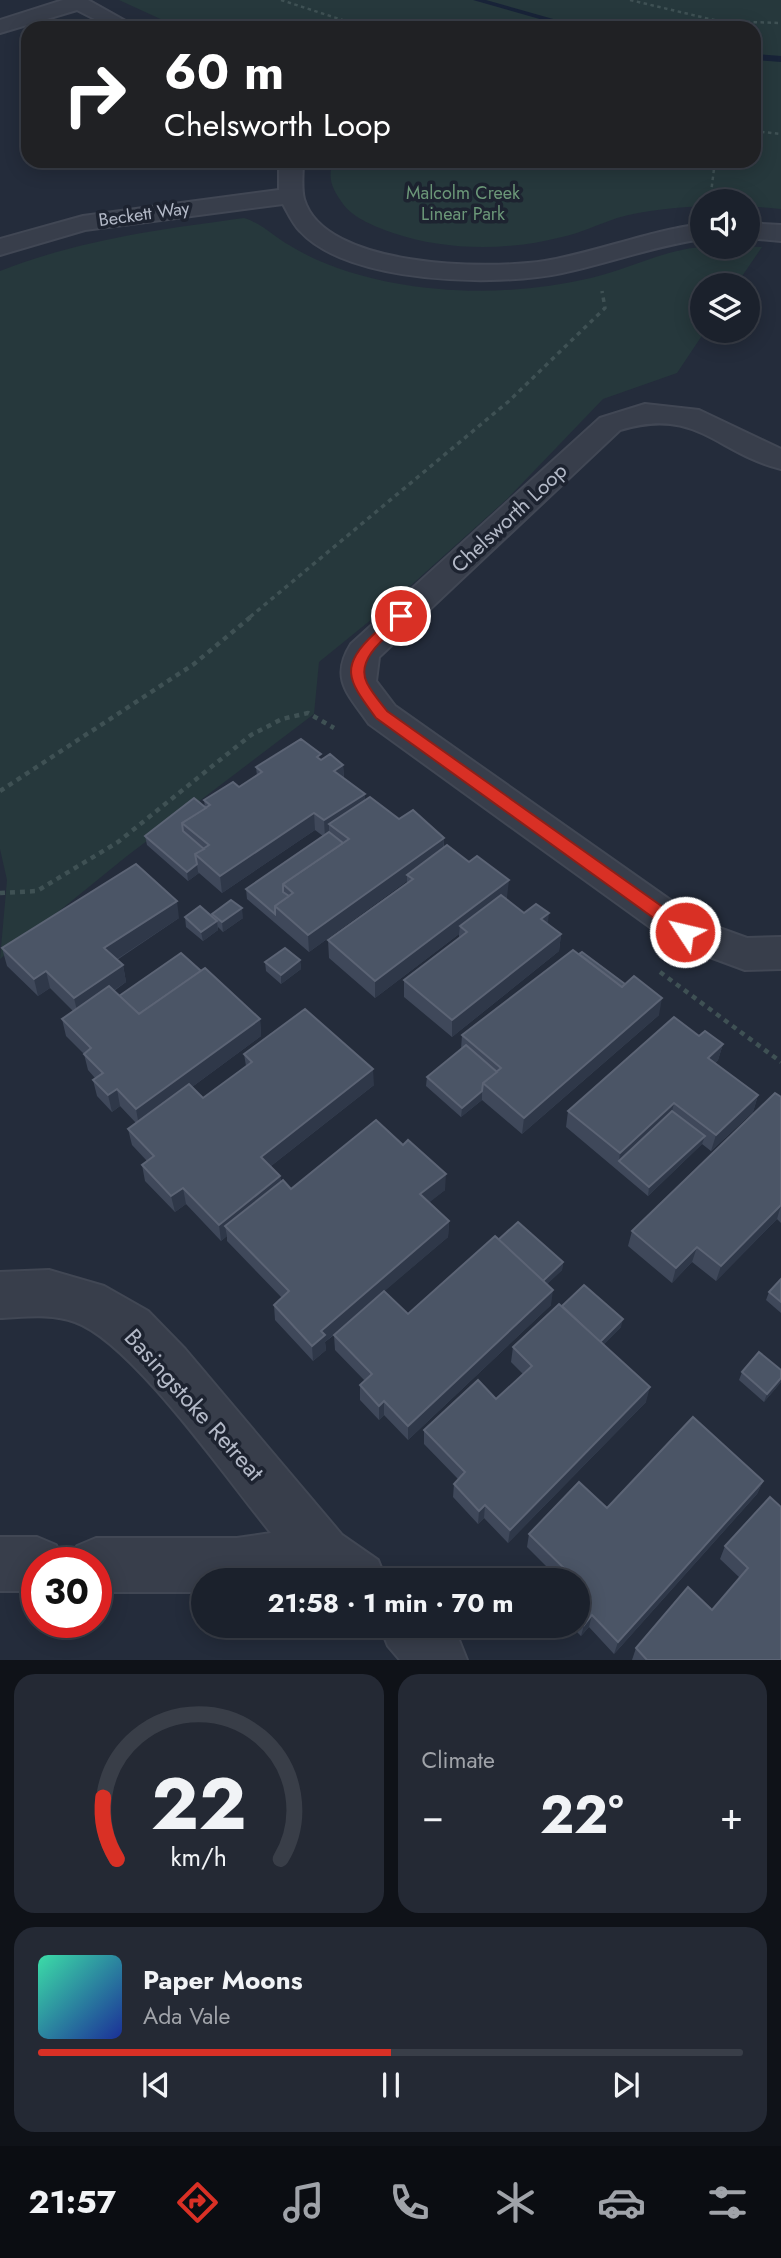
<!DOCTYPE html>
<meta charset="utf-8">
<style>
body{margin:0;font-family:Jost,sans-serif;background:#242934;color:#f1f3f6;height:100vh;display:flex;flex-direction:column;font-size:26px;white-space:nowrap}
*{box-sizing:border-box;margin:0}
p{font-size:23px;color:#a0a3a9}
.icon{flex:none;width:38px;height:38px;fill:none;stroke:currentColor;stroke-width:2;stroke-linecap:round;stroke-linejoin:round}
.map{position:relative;height:1660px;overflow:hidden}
.details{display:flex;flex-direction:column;gap:14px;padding:14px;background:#0f1218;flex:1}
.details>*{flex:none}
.top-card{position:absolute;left:21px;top:21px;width:740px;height:147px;border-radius:21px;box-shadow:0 4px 18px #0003,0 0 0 2px #393e48;background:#202124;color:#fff;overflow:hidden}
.buttons{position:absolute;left:690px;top:189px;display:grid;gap:14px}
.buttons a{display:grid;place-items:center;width:70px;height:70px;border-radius:50%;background:#1b212c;box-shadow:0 4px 18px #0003,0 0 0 2px #393e48;font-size:35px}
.speed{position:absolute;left:21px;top:1547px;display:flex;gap:14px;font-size:35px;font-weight:700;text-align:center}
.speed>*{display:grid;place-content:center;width:91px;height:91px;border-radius:50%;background:#1b212c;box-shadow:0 4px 18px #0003,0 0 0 2px #393e48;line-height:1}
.speed .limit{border:10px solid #d22;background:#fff;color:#111}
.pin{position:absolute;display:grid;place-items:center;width:60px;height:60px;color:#fff;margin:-30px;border:4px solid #fff;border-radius:50%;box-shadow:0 2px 7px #0007}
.me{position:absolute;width:77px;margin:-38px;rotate:305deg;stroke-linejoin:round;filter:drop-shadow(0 0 5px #0008)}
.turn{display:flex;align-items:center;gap:24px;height:147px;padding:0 28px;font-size:32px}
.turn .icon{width:91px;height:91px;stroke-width:2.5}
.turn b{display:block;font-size:49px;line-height:60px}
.big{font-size:52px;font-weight:700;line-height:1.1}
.details .tile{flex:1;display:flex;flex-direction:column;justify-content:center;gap:10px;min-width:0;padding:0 24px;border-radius:21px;background:#242934}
.details .dial{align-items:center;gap:0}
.dial svg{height:182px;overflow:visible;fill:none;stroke:#393e48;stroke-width:7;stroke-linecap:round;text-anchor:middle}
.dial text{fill:#f1f3f6;stroke:none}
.song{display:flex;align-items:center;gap:21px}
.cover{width:84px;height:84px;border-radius:10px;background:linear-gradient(135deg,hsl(160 70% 55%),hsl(230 70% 35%))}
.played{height:7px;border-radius:4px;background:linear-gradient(90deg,#d93025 50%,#393e48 50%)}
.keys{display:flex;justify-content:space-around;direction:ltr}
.heat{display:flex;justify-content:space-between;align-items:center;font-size:38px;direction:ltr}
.details .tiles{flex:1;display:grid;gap:14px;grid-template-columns:1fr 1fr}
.tile:last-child{grid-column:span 2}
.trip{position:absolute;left:191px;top:1568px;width:399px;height:70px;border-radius:35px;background:#1b212c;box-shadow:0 4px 18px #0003,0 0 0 2px #393e48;font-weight:700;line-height:70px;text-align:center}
.dock{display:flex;height:112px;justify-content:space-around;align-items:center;background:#0b0d12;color:#a0a3a9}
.dock .icon{width:49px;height:49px}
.dock .active{color:#d93025}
.dock b{font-size:32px;color:#f1f3f6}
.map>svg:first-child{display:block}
.green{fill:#26383c}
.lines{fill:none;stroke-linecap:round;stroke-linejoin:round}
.stream{fill:#182338;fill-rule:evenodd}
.street-casing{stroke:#414754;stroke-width:4}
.path-far2{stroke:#3f5154;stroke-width:2.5;stroke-dasharray:3.5 3.5;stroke-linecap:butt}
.path-far1{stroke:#3f5154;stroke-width:3.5;stroke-dasharray:4.5 4.5;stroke-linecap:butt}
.path{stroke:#3f5154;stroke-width:4.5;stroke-dasharray:5 5;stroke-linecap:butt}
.street{fill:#383e4b;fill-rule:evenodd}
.wall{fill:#3f485a}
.shaded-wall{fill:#2f3849}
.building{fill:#4b5566;stroke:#5c6475;stroke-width:2}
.route{fill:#d93025;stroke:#8d1f18;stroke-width:2}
.labels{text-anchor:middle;stroke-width:7;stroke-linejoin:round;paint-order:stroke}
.far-park-label{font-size:18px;fill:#6b9778;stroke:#1d2330}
.far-street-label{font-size:18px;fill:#b3b9c7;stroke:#1d2330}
.street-label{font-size:21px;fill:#b3b9c7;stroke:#1d2330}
.near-street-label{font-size:24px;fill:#b3b9c7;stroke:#1d2330}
</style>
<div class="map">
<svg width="781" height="1660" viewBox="0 0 781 1660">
<rect width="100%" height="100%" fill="#242c3b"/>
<!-- green -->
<g class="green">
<path d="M119 0H781V209L747 206V201H702V206C674 208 645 210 617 218 599 224 581 233 562 237 508 251 446 251 393 233 377 227 354 219 343 204 333 190 326 178 334 161H754V28H180Z"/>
<path d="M244 218C263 224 273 236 289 245 321 265 358 276 394 283 459 295 527 293 591 278 620 271 648 258 677 251 704 244 735 246 762 247L736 285H702V331H705L677 373 603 399 507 499 388 606 319 662 314 714 127 856 0 959 7 880 0 849V271C83 239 157 230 244 218Z"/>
</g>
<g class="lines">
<!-- stream -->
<g class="stream">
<polygon points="473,0 486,0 585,28 571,28"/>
<polygon points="754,54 781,56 781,62 754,60"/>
</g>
<defs>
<g id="street">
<polygon points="63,0 88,0 138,28 112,28 77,10 0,33 0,20"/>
<path d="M279 161H303C303 172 301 188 304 199 324 268 488 270 545 261 598 252 648 231 702 224V239C654 246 609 263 562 273 497 287 348 284 300 231 293 224 288 213 283 204L85 230 0 255V239L83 216 279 190Z"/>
<polygon points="747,223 781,225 781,241 747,238"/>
<path d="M645 404 699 410 781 449V469C716 453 697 406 620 430L379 657 376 681 395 706 700 921 747 938 781 937V969L745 970 672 943 369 724C349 695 329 679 351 644L600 418Z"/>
<path d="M49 1270 104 1286 148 1311 185 1349 342 1535 378 1560 386 1580H203V1592H96V1563H69L77 1546 96 1538H237L271 1533C229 1482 132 1342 75 1322 50 1313 25 1317 0 1318V1272Z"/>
<polygon points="0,1537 37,1537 56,1545 64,1563 37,1563 37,1591 0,1591"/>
<polygon points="380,1626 446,1626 459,1640 467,1660 400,1660 388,1646"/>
</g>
</defs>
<!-- street casing -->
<use href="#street" class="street-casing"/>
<!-- path-far2 -->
<g class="path-far2">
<polyline points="281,0 367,28"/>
<polyline points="630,0 718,21 781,23"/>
<polyline points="754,131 781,134"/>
<polyline points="710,201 715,161"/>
</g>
<!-- path-far1 -->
<polyline class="path-far1" points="250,617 509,401 605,308 602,291"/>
<!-- path -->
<g class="path">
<polyline points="0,791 194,664 253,615"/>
<polyline points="0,893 37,891 118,842 251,735 282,719 308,713 334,728"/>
<polyline points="660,972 781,1062"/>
</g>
<!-- street -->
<use href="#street" class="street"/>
</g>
<!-- wall -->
<g class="wall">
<polygon points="321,760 343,765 344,778 365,794 365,800 399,819 444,838 444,848 507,897 506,899 524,913 548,924 561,934 559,951 452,1037 404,997 404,980 459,938 459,934 375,998 329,958 328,940 407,884 407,881 309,952 247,899 246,889 323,836 315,830 222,893 199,873 188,881 147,845 145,836 205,808 204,800 239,787 257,776 256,767"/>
<polygon points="212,914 243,918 223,932 218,927 218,930 203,941 186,927 185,917 212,917"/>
<polygon points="179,918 117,960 123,965 126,982 114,991 119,996 201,971 260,1019 261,1036 192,1087 203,1098 246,1066 244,1054 374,1085 271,1166 280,1176 281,1181 291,1189 445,1190 429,1202 449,1221 448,1237 384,1291 408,1314 498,1240 563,1262 562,1270 547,1284 551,1305 408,1440 384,1415 379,1420 360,1400 360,1385 365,1381 335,1350 334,1335 325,1342 326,1350 313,1361 275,1320 274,1305 282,1298 227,1241 227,1236 221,1241 186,1204 175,1212 145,1181 142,1165 147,1161 132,1145 128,1129 136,1123 120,1106 112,1112 97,1096 93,1080 95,1078 88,1070 84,1054 66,1036 62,1019 73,1011 50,988 38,996 7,966 2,948"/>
<polygon points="300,960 301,969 281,984 266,971 265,962"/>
<polygon points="659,1015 522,1134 482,1100 461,1117 426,1086 427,1077 461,1049 462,1035"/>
<polygon points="723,1044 718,1060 715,1063 758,1095 753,1112 711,1151 702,1144 648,1196 566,1127 568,1111"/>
<polygon points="781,1097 781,1223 777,1219 716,1281 692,1262 672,1283 628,1246 632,1231"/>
<polygon points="781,1279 781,1313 766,1300 769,1292"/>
<polygon points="562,1306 621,1327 603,1345 646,1402 508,1543 484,1518 478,1524 453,1497 454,1484 458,1479 424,1444 424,1430 496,1399 523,1374 511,1362 513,1347"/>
<polygon points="781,1370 781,1382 764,1402 739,1380 742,1372"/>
<polygon points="763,1481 757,1494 614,1654 589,1627 581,1636 571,1626 578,1626 578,1580 560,1580 527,1547 529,1534 607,1508"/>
<polygon points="781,1507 781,1660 632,1660 636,1648 712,1610 740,1578 720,1559 725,1546"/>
</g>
<!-- shaded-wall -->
<g class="shaded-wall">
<polygon points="343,765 344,782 334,771"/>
<polygon points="365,794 365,811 329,824 329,835 325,838 324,820"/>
<polygon points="314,813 315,830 222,893 220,876"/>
<polygon points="444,838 443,855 407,875 407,881 309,952 308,935"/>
<polygon points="197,864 198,872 199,873 188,881 187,872"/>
<polygon points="509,880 507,897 464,930 460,926 459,934 375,998 375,981"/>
<polygon points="177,901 179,918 108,965 104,948"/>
<polygon points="242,908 243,918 223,932 222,922"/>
<polygon points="549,913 547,930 541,919"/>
<polygon points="217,921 218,930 203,941 201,932"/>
<polygon points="561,934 559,951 452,1037 452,1020"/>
<polygon points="300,960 301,969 281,984 281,975"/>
<polygon points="123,965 126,982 78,1015 74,998"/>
<polygon points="46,971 50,988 38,996 34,979"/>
<polygon points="662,998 659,1015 522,1134 524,1118"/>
<polygon points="260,1019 261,1036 139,1126 136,1109"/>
<polygon points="723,1044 718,1060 703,1075 708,1058"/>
<polygon points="373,1069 374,1085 262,1173 261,1157"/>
<polygon points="117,1089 120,1106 112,1112 108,1095"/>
<polygon points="482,1091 482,1100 461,1117 462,1108"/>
<polygon points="758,1095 753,1112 711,1151 716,1135"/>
<polygon points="674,1103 670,1120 619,1161 620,1153"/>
<polygon points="705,1136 702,1144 648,1196 649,1187"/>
<polygon points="446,1174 445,1190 420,1210 420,1194"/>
<polygon points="280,1176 282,1192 225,1226 227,1236 221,1241 219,1225"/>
<polygon points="183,1188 186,1204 175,1212 171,1196"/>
<polygon points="781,1205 777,1219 716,1281 721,1266"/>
<polygon points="449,1221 448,1237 325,1342 326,1350 313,1361 312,1346 321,1331"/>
<polygon points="697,1247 692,1262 672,1283 676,1268"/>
<polygon points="563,1262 562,1270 538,1293 539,1284"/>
<polygon points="553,1290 551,1305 408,1440 408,1426"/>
<polygon points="623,1319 621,1327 594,1354 596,1346"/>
<polygon points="781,1378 781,1382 764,1402 767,1394"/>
<polygon points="650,1387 646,1402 508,1543 510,1530"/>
<polygon points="384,1401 384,1415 379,1420 379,1406"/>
<polygon points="763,1481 757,1494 614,1654 618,1642"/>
<polygon points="485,1505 484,1518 478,1524 479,1511"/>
<polygon points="592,1615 589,1627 581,1636 584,1625"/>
</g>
<!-- building -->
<g class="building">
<polygon points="301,739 321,754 317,757 321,760 330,754 343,765 334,771 365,794 324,820 314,813 220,876 195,854 209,845 182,823 210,805 204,800 233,782 239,787 262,772 256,767"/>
<polygon points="370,797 399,819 413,810 444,838 308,935 275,906 293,893 283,884 349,839 329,824"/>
<polygon points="194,798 206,808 182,823 183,831 204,849 195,854 197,864 187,872 145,836"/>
<polygon points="329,832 343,843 283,884 283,892 289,896 275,906 275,914 246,889"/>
<polygon points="447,845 469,862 477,856 509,880 375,981 328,940 413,879 407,875"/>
<polygon points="136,864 177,901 104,948 123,965 74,998 46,971 34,979 2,948"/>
<polygon points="501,895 524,913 536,904 549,913 541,919 561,934 452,1020 404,980 467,932 460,926"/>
<polygon points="231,900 242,908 222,922 212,914"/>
<polygon points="200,906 217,921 201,932 185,917"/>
<polygon points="285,948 300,960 281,975 265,962"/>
<polygon points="573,950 622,987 634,976 662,998 524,1118 483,1083 501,1068 462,1035"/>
<polygon points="582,952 625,984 622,987 579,954"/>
<polygon points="181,953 201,971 139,1014 119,996"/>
<polygon points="205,968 260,1019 136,1109 117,1089 108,1095 93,1080 103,1073 84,1054 91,1048 62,1019 109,986 139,1014"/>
<polygon points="305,1009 373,1069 261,1157 280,1176 219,1225 183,1188 171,1196 142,1165 154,1156 128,1129 189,1084 203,1098 252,1062 244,1054"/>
<polygon points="674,1017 699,1036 705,1031 723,1044 708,1058 758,1095 716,1135 674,1103 620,1153 568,1111"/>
<polygon points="466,1045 497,1072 483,1083 482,1091 462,1108 427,1077"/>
<polygon points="775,1093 781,1097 781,1205 721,1266 697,1247 676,1268 632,1231"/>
<polygon points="672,1111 705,1136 649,1187 619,1161"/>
<polygon points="376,1120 403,1145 408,1140 446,1174 420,1194 449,1221 321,1331 325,1335 312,1346 274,1305 289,1291 225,1226 283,1180 291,1189"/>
<polygon points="518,1222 563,1262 543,1281 498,1240"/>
<polygon points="495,1236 553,1290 408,1426 384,1401 379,1406 360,1385 372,1374 334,1335 384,1291 408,1314"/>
<polygon points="781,1279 781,1302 769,1292"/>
<polygon points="584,1285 623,1319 600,1342 562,1306"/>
<polygon points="559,1304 650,1387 510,1530 485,1505 479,1511 454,1484 465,1472 424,1430 478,1380 496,1399 532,1366 513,1347"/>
<polygon points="759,1352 781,1370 781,1378 767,1394 742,1372"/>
<polygon points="693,1417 763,1481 618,1642 592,1615 584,1625 578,1617 578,1580 566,1580 571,1575 529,1534 579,1482 607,1508"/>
<polygon points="770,1497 781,1507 781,1660 647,1660 636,1648 688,1587 712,1610 748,1568 725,1546"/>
</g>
<!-- route -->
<path class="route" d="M401 612 408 616 406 619C390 634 354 658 367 683 372 693 380 702 387 711L691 927 694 932 691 937H680L376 718C349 681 337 668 376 632 383 625 391 615 401 612Z"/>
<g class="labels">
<!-- far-park labels -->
<g class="far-park-label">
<text x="463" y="199">Malcolm Creek<tspan x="463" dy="21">Linear Park</tspan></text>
</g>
<!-- far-street labels -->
<g class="far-street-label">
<text transform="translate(144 214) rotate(-8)" y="6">Beckett Way</text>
</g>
<!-- street labels -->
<g class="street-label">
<text transform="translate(509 518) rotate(-43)" y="7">Chelsworth Loop</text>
</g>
<!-- near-street labels -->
<g class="near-street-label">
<text transform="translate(194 1405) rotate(48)" y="8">Basingstoke Retreat</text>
</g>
</g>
</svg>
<div class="buttons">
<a><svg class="icon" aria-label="sound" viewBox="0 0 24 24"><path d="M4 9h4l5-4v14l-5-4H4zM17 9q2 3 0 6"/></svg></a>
<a><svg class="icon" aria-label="layers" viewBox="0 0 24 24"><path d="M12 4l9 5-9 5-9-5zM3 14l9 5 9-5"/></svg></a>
</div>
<div class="speed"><div class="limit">30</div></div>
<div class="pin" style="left:401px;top:616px;background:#d93025"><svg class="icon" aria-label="arrive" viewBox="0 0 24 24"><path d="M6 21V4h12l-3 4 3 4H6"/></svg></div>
<svg class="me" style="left:685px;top:932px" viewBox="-20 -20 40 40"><circle r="17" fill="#d93025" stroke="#fff" stroke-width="3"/><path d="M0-11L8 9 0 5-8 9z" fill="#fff"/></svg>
<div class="trip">21:58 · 1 min · 70 m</div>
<div class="top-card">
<div class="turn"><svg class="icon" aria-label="right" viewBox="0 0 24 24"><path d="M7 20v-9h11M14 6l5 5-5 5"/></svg><div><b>60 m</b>Chelsworth Loop</div></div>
</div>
</div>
<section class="details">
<div class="tiles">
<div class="tile dial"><svg viewBox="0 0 100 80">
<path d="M14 69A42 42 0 1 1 86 69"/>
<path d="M14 69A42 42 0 0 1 8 42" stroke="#d93025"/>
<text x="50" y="56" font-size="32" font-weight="700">22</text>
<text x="50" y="72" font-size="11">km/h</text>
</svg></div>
<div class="tile"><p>Climate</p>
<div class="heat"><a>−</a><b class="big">22°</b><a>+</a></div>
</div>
<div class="tile">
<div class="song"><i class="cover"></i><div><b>Paper Moons</b><p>Ada Vale</p></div></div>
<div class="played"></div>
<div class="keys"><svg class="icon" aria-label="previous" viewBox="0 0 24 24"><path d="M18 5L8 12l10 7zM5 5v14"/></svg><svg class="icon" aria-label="pause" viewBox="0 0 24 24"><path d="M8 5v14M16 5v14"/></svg><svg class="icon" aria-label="next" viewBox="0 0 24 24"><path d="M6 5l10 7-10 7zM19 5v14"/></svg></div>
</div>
</div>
</section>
<nav class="dock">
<b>21:57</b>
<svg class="icon active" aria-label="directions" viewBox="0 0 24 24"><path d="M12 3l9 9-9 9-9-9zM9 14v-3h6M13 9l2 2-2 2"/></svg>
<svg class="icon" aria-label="music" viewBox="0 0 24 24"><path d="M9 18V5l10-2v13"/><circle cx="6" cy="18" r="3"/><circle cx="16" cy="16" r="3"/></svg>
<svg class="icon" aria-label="phone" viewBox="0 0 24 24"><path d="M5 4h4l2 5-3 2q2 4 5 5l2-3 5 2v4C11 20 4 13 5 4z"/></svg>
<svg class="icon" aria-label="climate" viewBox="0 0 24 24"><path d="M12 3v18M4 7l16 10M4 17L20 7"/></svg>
<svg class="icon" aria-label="car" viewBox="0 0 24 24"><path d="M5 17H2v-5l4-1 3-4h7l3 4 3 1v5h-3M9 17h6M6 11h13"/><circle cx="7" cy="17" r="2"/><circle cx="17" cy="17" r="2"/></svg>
<svg class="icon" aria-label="filters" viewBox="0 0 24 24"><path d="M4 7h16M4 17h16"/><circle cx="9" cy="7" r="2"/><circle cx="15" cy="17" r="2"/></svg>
</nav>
